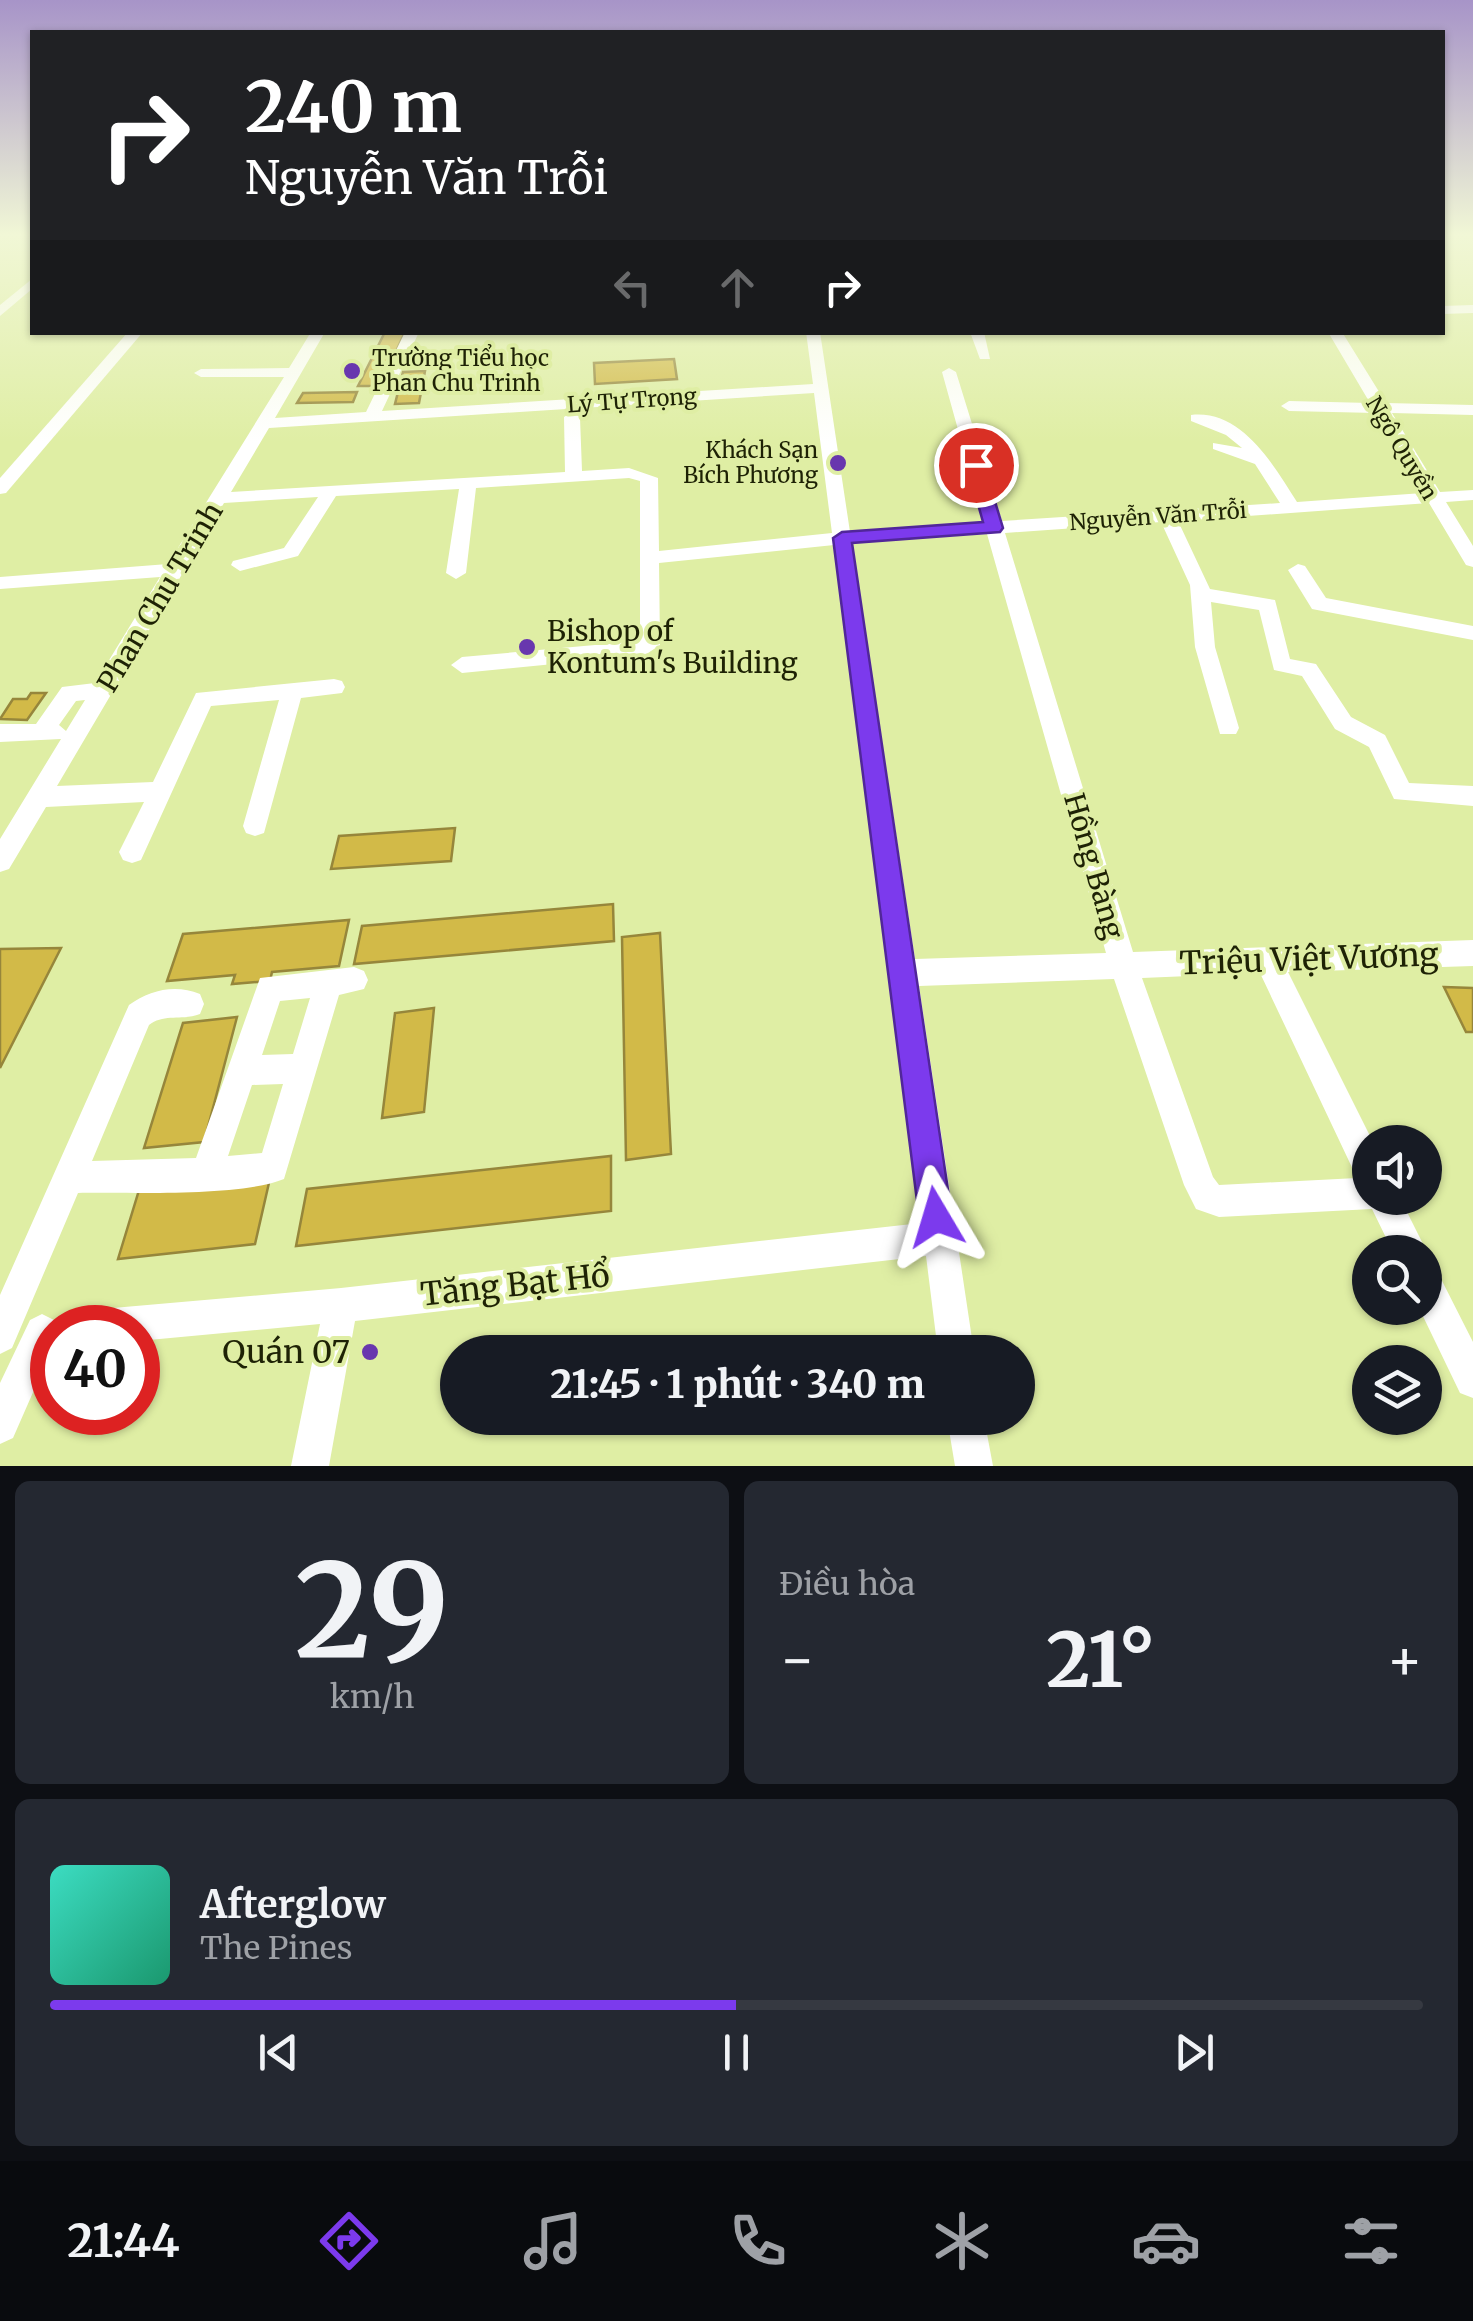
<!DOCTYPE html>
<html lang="vi">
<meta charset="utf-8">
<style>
body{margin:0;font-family:Merriweather,serif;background:#242831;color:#f1f3f6;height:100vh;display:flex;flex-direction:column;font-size:38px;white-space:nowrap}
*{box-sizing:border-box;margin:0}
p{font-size:32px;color:#9ea1a6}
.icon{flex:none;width:55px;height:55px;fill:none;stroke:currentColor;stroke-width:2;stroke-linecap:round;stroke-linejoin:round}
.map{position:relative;height:1466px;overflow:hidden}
.side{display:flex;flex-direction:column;gap:15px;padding:15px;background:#0d0f14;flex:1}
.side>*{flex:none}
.banner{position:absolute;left:30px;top:30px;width:1415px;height:305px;border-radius:0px;box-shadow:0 2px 8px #0004;background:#202124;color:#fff;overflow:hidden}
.tools{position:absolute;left:1352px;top:1125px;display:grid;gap:20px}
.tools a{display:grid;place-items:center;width:90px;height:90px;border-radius:50%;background:#171b24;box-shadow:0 2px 8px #0004;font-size:50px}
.speed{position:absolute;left:30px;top:1305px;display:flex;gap:20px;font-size:50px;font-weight:700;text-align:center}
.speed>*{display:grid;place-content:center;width:130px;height:130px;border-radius:50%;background:#171b24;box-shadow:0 2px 8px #0004;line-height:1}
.speed .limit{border:15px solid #d22;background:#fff;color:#111}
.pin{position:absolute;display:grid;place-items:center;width:85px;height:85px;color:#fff;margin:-42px;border:5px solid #fff;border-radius:50%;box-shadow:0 2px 10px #0007}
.me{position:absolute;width:110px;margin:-55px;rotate:353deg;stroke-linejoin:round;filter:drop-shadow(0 0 8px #0008)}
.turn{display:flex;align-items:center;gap:35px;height:210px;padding:0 50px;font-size:45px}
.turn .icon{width:130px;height:130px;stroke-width:2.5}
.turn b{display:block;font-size:70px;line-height:85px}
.lanes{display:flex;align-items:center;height:95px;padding:0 50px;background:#0003;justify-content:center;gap:50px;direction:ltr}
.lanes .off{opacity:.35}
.big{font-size:75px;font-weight:800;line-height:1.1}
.side .tile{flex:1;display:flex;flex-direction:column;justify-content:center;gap:15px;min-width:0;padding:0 35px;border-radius:15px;background:#242831}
.side .dial{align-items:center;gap:0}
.dial b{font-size:130px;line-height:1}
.song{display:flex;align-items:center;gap:30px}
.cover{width:120px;height:120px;border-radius:15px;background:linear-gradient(135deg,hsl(170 70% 55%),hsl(160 70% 35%))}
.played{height:10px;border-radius:5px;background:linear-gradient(90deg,#7c3aed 50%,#363941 50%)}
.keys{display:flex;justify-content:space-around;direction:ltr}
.heat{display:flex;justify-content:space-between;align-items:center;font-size:55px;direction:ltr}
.side .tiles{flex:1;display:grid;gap:15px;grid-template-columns:1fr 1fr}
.tile:last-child{grid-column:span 2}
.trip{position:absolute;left:440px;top:1335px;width:595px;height:100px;border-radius:50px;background:#171b24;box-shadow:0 2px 8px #0004;font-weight:800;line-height:100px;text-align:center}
.menu{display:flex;height:160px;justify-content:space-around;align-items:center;background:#090b0e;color:#9ea1a6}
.menu .icon{width:70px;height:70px}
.menu .selected{color:#7c3aed}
.menu b{font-size:45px;color:#f1f3f6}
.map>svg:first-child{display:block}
.building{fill:#d2ba48;stroke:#96863b;stroke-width:2.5}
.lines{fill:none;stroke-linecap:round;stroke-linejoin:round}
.minor{fill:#fff;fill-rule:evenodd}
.route{fill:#7c3aed;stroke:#51269a;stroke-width:2.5}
.poi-dot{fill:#6837ae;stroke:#dfeea4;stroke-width:4}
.labels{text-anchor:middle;stroke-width:8;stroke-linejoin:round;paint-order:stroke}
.far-poi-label{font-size:22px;fill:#1e2205;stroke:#dfeea4;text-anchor:start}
.far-street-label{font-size:22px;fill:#1e2205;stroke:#dfeea4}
.street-label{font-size:28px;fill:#1e2205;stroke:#dfeea4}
.poi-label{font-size:28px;fill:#1e2205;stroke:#dfeea4;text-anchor:start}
.near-street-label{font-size:32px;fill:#1e2205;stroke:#dfeea4}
.near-poi-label{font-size:32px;fill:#1e2205;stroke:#dfeea4;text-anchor:end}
</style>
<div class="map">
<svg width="1473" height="1466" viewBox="0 0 1473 1466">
<rect width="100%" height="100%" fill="#dfeea4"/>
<!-- building -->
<g class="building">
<polygon points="385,332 405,332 380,386 358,386"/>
<polygon points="674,359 677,379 595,384 594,363"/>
<polygon points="425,371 419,403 395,404 403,372"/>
<polygon points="357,392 353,402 297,403 303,393"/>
<polygon points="31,693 46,693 27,720 0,719 13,699 27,699"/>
<polygon points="455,828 451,861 331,869 339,836"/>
<polygon points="613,904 614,941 354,964 362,926"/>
<polygon points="349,920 339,966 272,972 270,981 232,984 235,975 167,981 183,934"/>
<polygon points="660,933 671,1154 626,1160 622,937"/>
<polygon points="61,948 0,1068 0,949"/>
<polygon points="1444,987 1473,988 1473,1032 1466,1032"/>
<polygon points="434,1008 424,1112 382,1118 395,1013"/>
<polygon points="237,1017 204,1142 144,1148 183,1023"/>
<polygon points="611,1156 611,1211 296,1246 307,1189"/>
<polygon points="271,1174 255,1244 118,1259 140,1187"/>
</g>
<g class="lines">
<!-- minor -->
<g class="minor">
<polygon points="32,279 32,289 0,316 0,305"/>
<polygon points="1473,305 1473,313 1442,314 1442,306"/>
<polygon points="128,332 143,332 6,493 0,494 0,478"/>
<path d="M311 332H325L275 418 366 412 405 332H419L382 411 813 384 806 332H820L850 532 984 523 942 372 949 368 956 372 1002 521 1280 503 1255 464 1213 449V443L1242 448 1226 435 1191 421V415C1242 409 1274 466 1297 502L1423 493 1376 413 1289 411 1281 406 1289 401 1370 403 1328 332H1342L1386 403 1473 405V415L1392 413 1440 492 1473 490V500L1446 502 1473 546V567L1466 565 1429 503 1178 521 1210 589 1275 600 1290 659 1316 664 1351 717 1385 735 1409 783 1473 786V806L1394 799 1369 747 1335 729 1302 676 1274 670 1259 610 1211 602 1215 647 1239 728 1236 734H1220L1195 647 1190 585 1161 522 1005 533 1133 952 1473 940V966L1288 972 1373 1142 1370 1198H1400L1427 1252 1425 1256V1252H1393L1372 1209 1219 1217 1196 1209 1184 1185 1114 979 919 986 974 1352H938L926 1256 355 1321 329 1466H291L320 1324 138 1341V1328H73L78 1316 90 1310 341 1288 921 1223 834 545 659 563 660 645 645 655 462 673 451 665 462 657 640 641V481L629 478 476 488 466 573 456 579 446 573 459 489 336 496 298 556 240 571 231 565 233 561 284 548 318 497 224 503 57 786 153 782 196 693 334 679 342 681 345 687 342 693 301 698 264 833 255 836 246 833 243 826 279 700 211 706 141 860 132 863 123 860 119 852 144 802 46 807 9 869 0 872V839L61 739 0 742V724H36L62 687 95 683 160 577 0 589V577L168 564 284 377H201L194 373 201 369 289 368ZM814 393 832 533 659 551 658 478 629 468 582 471 580 417 572 412 564 417 565 472 231 492 269 428ZM987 534 1106 953 915 959 852 543ZM85 700 66 731 59 725 76 701ZM1260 973 1357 1178 1219 1185 1213 1177 1142 978Z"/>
<polygon points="970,332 984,332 990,359 980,359"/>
<polygon points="1298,564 1305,566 1326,598 1473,626 1473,640 1312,609 1288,570"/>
<path d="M354 967 364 971 368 980 364 989 339 995 284 1179C240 1197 130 1192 78 1193L12 1348 0 1354V1295L129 1005C150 990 175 984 200 994L204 1004 200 1014C183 1021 164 1013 149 1025L92 1161 196 1158 260 978ZM310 998 293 1054 262 1055 280 1001ZM283 1084 262 1153 228 1156 252 1085Z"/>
<polygon points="1425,1266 1437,1271 1473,1342 1473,1398 1460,1393 1419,1308 1425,1308"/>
<polygon points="42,1314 54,1320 58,1328 52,1328 52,1349 13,1438 0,1444 0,1383 30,1320"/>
<polygon points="947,1418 984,1418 993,1466 955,1466"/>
</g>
</g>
<!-- sky -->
<linearGradient id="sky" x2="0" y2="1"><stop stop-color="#a794c8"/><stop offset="0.53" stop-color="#f1f7d6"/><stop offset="1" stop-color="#f1f7d6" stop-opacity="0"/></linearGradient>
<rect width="1473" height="443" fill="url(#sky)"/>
<!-- route -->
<polygon class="route" points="970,462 984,465 1003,528 1000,532 852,543 952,1217 947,1228 936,1233 924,1228 919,1217 833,538 842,532 983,522 967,465"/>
<!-- markers -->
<g class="poi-dot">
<circle cx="352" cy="371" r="10"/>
<circle cx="838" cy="463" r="10"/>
<circle cx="527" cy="647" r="10"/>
<circle cx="370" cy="1352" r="10"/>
</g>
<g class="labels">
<!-- far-poi labels -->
<g class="far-poi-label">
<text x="372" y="366">Trường Tiểu học<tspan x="372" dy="25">Phan Chu Trinh</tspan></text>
<text x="818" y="458" text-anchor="end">Khách Sạn<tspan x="818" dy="25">Bích Phương</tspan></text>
</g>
<!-- far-street labels -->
<g class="far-street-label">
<text transform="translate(632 400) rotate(-4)" y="8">Lý Tự Trọng</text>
<text transform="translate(1402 448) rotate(59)" y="8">Ngô Quyền</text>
<text transform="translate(1158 516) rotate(-4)" y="8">Nguyễn Văn Trỗi</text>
</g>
<!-- street labels -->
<g class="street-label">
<text transform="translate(160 597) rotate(-59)" y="10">Phan Chu Trinh</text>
<text transform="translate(1094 866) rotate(74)" y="10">Hồng Bàng</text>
</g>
<!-- poi labels -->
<g class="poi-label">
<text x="547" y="641">Bishop of<tspan x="547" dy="32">Kontum's Building</tspan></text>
</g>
<!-- near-street labels -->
<g class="near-street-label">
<text transform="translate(1309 959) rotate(-2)" y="11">Triệu Việt Vương</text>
<text transform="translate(515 1285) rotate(-6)" y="11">Tăng Bạt Hổ</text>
</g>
<!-- near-poi labels -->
<g class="near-poi-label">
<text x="350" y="1363">Quán 07</text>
</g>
</g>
</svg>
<div class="tools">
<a><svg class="icon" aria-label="sound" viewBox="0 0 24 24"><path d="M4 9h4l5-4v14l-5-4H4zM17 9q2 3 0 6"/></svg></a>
<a><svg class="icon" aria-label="search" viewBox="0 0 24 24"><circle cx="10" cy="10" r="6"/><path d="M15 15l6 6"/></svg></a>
<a><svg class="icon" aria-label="layers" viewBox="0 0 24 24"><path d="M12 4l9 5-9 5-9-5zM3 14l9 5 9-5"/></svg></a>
</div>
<div class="speed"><div class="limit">40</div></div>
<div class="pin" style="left:976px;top:465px;background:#d93025"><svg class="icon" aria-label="arrive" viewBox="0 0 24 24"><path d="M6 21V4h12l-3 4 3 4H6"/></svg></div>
<svg class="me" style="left:936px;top:1217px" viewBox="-20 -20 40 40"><path d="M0-17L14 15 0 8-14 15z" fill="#7c3aed" stroke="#fff" stroke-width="4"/></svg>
<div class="trip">21:45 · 1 phút · 340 m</div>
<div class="banner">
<div class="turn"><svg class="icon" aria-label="right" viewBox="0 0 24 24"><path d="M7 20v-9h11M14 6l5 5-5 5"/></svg><div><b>240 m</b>Nguyễn Văn Trỗi</div></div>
<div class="lanes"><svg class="icon off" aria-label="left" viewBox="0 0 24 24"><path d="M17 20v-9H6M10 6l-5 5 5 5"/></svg><svg class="icon off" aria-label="ahead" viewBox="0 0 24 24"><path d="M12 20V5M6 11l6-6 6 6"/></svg><svg class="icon" aria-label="right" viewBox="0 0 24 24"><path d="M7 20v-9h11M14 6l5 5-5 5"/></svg></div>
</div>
</div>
<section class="side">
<div class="tiles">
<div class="tile dial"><b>29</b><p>km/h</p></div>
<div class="tile"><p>Điều hòa</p>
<div class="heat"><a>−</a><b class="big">21°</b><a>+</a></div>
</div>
<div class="tile">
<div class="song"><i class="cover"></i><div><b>Afterglow</b><p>The Pines</p></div></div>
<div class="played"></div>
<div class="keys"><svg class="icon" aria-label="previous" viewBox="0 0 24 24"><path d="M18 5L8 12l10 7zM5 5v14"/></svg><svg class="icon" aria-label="pause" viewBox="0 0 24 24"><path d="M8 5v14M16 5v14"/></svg><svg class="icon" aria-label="next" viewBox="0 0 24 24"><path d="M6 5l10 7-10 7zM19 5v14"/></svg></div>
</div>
</div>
</section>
<nav class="menu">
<b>21:44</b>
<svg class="icon selected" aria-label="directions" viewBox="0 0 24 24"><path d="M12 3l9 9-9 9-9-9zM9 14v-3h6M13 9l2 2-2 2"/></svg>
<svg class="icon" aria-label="music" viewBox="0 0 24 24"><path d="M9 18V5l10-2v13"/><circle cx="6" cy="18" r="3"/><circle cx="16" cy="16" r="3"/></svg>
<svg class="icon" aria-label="phone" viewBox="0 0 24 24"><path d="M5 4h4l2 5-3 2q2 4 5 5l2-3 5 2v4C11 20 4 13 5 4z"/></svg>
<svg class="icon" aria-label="climate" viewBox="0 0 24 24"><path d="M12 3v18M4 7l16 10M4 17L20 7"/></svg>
<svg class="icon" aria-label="car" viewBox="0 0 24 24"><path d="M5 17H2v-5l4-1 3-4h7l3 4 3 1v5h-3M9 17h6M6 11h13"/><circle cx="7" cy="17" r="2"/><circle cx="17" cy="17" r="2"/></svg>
<svg class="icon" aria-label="filters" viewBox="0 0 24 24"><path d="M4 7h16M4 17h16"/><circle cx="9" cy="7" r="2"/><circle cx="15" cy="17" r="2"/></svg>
</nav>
